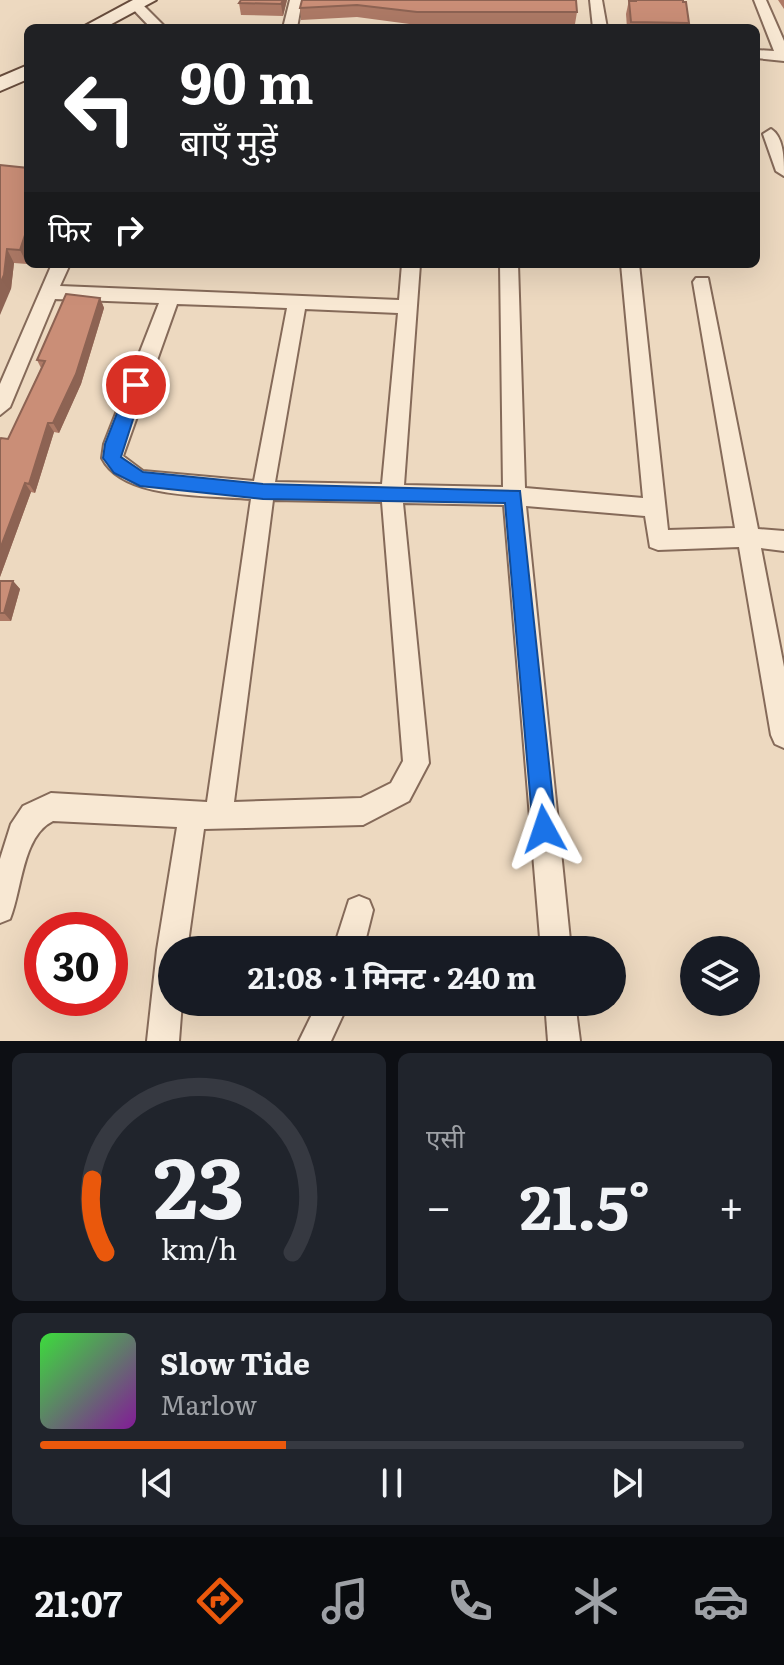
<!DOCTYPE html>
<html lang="hi">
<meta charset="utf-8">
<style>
body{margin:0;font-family:Literata,"Noto Sans Devanagari",serif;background:#20242c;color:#f1f3f6;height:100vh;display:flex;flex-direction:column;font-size:30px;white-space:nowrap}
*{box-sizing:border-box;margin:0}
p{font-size:26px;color:#9ea1a6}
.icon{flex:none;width:44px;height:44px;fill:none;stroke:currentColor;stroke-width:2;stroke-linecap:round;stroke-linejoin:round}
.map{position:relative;height:1041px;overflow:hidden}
.drawer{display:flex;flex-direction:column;gap:12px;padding:12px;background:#0d0f14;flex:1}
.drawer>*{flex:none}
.hud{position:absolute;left:24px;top:24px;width:736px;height:244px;border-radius:12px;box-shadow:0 8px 32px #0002;background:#202124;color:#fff;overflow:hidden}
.tools{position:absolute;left:680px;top:936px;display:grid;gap:16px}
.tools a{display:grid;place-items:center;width:80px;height:80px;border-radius:50%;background:#171b24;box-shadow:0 8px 32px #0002;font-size:40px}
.speed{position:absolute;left:24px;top:912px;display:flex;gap:16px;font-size:40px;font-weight:700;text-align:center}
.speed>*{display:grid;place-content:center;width:104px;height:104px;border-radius:50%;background:#171b24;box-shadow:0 8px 32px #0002;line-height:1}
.speed .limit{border:12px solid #d22;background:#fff;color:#111}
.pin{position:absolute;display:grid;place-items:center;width:68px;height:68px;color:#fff;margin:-34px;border:4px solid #fff;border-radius:50%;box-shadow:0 2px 8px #0007}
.me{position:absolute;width:88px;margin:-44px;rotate:355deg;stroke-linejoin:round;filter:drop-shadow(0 0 6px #0008)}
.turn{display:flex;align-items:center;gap:28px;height:168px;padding:0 24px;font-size:36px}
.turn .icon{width:104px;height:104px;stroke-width:2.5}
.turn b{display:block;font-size:56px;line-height:68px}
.then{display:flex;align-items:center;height:76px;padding:0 24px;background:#0003;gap:16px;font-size:30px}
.big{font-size:60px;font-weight:700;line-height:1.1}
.drawer .card{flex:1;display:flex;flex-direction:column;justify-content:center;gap:12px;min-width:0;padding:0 28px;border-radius:12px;background:#20242c}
.drawer .dial{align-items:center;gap:0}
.dial svg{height:208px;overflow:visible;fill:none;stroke:#363941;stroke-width:7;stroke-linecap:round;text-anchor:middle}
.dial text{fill:#f1f3f6;stroke:none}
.song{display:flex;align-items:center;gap:24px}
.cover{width:96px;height:96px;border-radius:12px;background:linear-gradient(135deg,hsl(120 70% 55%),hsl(290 70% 35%))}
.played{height:8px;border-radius:4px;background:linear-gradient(90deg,#ea580c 35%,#363941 35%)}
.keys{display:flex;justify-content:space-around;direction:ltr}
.heat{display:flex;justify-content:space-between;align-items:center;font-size:44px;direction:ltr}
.drawer .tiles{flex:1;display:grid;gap:12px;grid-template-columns:1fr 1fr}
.card:last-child{grid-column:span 2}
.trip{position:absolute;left:158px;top:936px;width:468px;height:80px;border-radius:40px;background:#171b24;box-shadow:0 8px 32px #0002;font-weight:700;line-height:80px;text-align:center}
.menu{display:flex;height:128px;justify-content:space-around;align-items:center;background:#090b0e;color:#9ea1a6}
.menu .icon{width:56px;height:56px}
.menu .current{color:#ea580c}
.menu b{font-size:36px;color:#f1f3f6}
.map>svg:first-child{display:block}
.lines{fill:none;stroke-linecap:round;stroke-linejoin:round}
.street-casing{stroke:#856a59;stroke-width:4}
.secondary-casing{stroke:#674c3c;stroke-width:4}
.street{fill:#f8e8d3;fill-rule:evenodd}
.secondary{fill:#f8e8d3;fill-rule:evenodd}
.wall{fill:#ae7a66}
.shaded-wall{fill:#8d6353}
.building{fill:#ca8e77;stroke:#8d6353;stroke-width:2}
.route{fill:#1a73e8;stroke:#114b97;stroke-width:2}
</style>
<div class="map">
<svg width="784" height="1041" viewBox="0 0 784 1041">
<rect width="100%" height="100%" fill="#edd9c0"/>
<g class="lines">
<defs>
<g id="street">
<polygon points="290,0 302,0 297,28 283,28"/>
<polygon points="590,0 602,0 607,28 593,28"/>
<polygon points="754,0 766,0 784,41 784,61 756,58 756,50 774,51"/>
<polygon points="136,2 141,3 166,28 151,28 130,6"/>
<path d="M771 129C784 137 784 160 784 176L776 171 763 134Z"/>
<path d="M52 264H70L60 286 399 300 402 264H420L404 485 503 487 500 264H518L525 488 643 498 621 264H639L668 530 735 528 693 282 696 278H708L758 529 784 531V551L761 548 784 667V748L775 744 771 735 739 547 658 550 650 547 645 516 526 506 571 950H541L504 505 403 503 429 763 409 801 363 825 204 829 187 950H172V1002H182L179 1041H147L157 950 177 827 53 821C22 836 22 890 10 919L0 923V859L11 824 23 806 51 793 207 802 251 499C209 495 123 500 102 458L104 444 159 303 55 299 10 407 0 415V384ZM177 304 287 308 254 481 143 471 123 456ZM305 309 398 313 382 484 275 482ZM273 500 382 502 403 761 391 783 361 798 234 802Z"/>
<polygon points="359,896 369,900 373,910 363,950 333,950 349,900"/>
<polygon points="318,1002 349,1002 331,1041 299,1041"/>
<polygon points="545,1002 575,1002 580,1041 548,1041"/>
</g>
<g id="secondary">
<polygon points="133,0 156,0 104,28 81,28"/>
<polygon points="28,65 28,79 0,91 0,77"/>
</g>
</defs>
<!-- street casing -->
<use href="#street" class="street-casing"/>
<!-- secondary casing -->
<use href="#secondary" class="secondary-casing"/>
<!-- street -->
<use href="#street" class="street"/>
<!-- secondary -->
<use href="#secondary" class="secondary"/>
</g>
<!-- wall -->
<g class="wall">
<polygon points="287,0 283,16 241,15 239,3"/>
<polygon points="302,0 577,12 575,24 417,25 357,17 301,20 300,8"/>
<polygon points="629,0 683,0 689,23 688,28 627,28 626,14"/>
<polygon points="778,0 784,0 784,9"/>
<polygon points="0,165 28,168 28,259 27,264 14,263 11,289"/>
<polygon points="100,298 104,308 81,384 59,433 54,432 35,493 31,492 0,577 8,439 41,368 37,360"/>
<polygon points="0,581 13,581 20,589 11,621 0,621"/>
</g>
<!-- shaded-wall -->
<g class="shaded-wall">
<polygon points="283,0 287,0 283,16 281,4"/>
<polygon points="28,226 28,259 27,264 20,250"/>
<polygon points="7,249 14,263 11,289 0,315 0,284"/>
<polygon points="100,298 104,308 81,384 59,433 53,423"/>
<polygon points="48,423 54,432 35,493 29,484"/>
<polygon points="25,483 31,492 0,577 0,549"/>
<polygon points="13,581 20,589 11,621 4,613"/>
</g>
<!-- building -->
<g class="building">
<polygon points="241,0 283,0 281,4 239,3"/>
<polygon points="302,0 576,0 577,12 417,12 357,5 300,8"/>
<polygon points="636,0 683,0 683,2 686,2 689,23 631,22 629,1 636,1"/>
<polygon points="0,165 28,168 28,226 20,250 7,249 4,275 0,284"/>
<polygon points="66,294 100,298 76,374 53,423 48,423 29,484 25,483 0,549 0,440 1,438 8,439 45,361 37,360"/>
<polygon points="0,581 13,581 4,613 0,613"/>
</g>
<!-- route -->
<polygon class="route" points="136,379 144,385 121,457 143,472 263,484 520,491 556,829 552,837 544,840 536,837 533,829 505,503 263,499 140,486 114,473 103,458 105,444 128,385"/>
</svg>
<div class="tools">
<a><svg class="icon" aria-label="layers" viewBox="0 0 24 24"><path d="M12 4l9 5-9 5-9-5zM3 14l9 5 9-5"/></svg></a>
</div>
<div class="speed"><div class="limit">30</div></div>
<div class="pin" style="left:136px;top:385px;background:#d93025"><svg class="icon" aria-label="arrive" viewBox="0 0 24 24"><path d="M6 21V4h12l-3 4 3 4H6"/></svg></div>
<svg class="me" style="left:544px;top:829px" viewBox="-20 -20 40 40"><path d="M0-17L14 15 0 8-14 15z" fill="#1a73e8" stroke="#fff" stroke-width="4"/></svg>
<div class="trip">21:08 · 1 मिनट · 240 m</div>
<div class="hud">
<div class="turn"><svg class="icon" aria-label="left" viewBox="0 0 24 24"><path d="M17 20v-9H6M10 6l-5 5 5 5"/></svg><div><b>90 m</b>बाएँ मुड़ें</div></div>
<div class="then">फिर<svg class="icon" aria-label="right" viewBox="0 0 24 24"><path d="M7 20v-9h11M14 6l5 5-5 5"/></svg></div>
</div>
</div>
<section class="drawer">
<div class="tiles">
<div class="card dial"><svg viewBox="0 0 100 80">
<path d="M14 69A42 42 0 1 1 86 69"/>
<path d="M14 69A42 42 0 0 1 9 41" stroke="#ea580c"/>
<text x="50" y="56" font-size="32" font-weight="700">23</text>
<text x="50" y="72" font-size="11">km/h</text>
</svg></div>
<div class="card"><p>एसी</p>
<div class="heat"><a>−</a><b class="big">21.5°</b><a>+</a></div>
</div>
<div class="card">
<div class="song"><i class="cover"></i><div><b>Slow Tide</b><p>Marlow</p></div></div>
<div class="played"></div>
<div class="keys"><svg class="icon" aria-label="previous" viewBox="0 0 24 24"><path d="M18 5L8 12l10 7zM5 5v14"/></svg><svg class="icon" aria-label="pause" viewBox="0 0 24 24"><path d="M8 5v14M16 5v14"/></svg><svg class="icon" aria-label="next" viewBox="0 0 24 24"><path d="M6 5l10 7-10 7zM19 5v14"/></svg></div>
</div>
</div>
</section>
<nav class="menu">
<b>21:07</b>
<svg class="icon current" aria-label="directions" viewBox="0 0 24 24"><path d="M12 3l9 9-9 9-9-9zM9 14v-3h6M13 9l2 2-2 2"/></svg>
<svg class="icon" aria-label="music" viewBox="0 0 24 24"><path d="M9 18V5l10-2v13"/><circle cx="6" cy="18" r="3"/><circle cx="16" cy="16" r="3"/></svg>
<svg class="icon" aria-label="phone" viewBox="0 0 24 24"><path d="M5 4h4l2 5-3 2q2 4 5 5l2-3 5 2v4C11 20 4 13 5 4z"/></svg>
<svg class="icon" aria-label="climate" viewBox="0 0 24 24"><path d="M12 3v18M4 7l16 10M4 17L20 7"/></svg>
<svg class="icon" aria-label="car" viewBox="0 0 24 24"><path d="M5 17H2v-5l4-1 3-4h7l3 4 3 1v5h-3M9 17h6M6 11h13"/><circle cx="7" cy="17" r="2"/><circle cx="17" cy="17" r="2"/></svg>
</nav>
